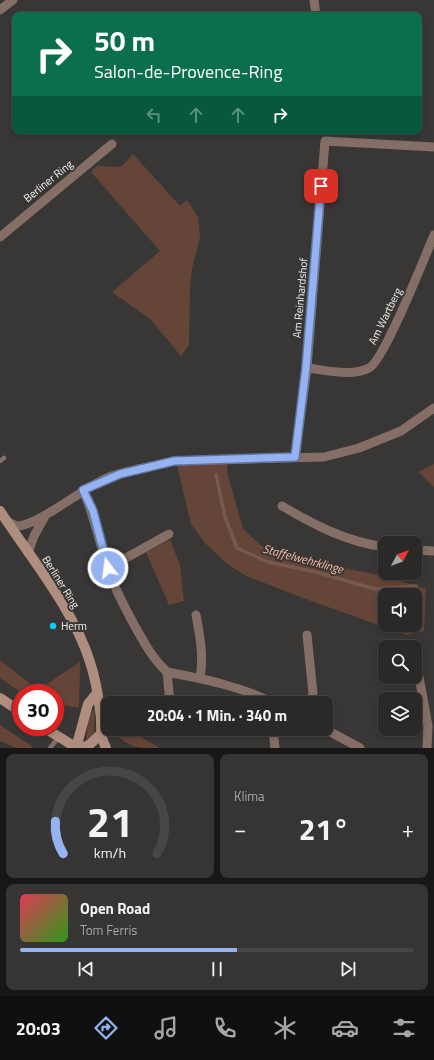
<!DOCTYPE html>
<html lang="de">
<meta charset="utf-8">
<style>
body{margin:0;font-family:"Titillium Web",sans-serif;background:#373534;color:#f1f3f6;height:100vh;display:flex;flex-direction:column;font-size:15px;white-space:nowrap}
*{box-sizing:border-box;margin:0}
p{font-size:13px;color:#a6a6a8}
.icon{flex:none;width:22px;height:22px;fill:none;stroke:currentColor;stroke-width:2;stroke-linecap:round;stroke-linejoin:round}
.map{position:relative;height:748px;overflow:hidden}
.side{display:flex;flex-direction:column;gap:6px;padding:6px;background:#181716;flex:1}
.side>*{flex:none}
.top-card{position:absolute;left:12px;top:12px;width:410px;height:122px;border-radius:8px;box-shadow:0 2px 6px #0003,0 0 0 1px #474545;background:#0b6e4f;color:#fff;overflow:hidden}
.needle{width:26px;rotate:49deg}
.tools{position:absolute;left:378px;top:536px;display:grid;gap:8px}
.tools a{display:grid;place-items:center;width:44px;height:44px;border-radius:8px;background:#2b2928;box-shadow:0 2px 6px #0003,0 0 0 1px #474545;font-size:20px}
.speed{position:absolute;left:12px;top:684px;display:flex;gap:8px;font-size:20px;font-weight:700;text-align:center}
.speed>*{display:grid;place-content:center;width:52px;height:52px;border-radius:50%;background:#2b2928;box-shadow:0 2px 6px #0003,0 0 0 1px #474545;line-height:1}
.speed .limit{border:6px solid #d22;background:#fff;color:#111}
.pin{position:absolute;display:grid;place-items:center;width:34px;height:34px;color:#fff;margin:-17px;border-radius:8px;box-shadow:0 2px 6px #0006}
.me{position:absolute;width:44px;margin:-22px;rotate:345deg;stroke-linejoin:round;filter:drop-shadow(0 0 3px #0008)}
.turn{display:flex;align-items:center;gap:14px;height:84px;padding:0 16px;font-size:18px}
.turn .icon{width:52px;height:52px;stroke-width:2.5}
.turn b{display:block;font-size:28px;line-height:34px}
.lanes{display:flex;align-items:center;height:38px;padding:0 16px;background:#0003;justify-content:center;gap:20px;direction:ltr}
.lanes .off{opacity:.35}
.big{font-size:30px;font-weight:700;line-height:1.1}
.side .card{flex:1;display:flex;flex-direction:column;justify-content:center;gap:6px;min-width:0;padding:0 14px;border-radius:8px;background:#373534}
.side .dial{align-items:center;gap:0}
.dial svg{height:104px;overflow:visible;fill:none;stroke:#474545;stroke-width:7;stroke-linecap:round;text-anchor:middle}
.dial text{fill:#f1f3f6;stroke:none}
.song{display:flex;align-items:center;gap:12px}
.cover{width:48px;height:48px;border-radius:6px;background:linear-gradient(135deg,hsl(350 70% 55%),hsl(110 70% 35%))}
.played{height:4px;border-radius:2px;background:linear-gradient(90deg,#95b2f1 55%,#474545 55%)}
.keys{display:flex;justify-content:space-around;direction:ltr}
.heat{display:flex;justify-content:space-between;align-items:center;font-size:22px;direction:ltr}
.side .tiles{flex:1;display:grid;gap:6px;grid-template-columns:1fr 1fr}
.card:last-child{grid-column:span 2}
.trip{position:absolute;left:101px;top:696px;width:232px;height:40px;border-radius:8px;background:#2b2928;box-shadow:0 2px 6px #0003,0 0 0 1px #474545;font-weight:700;line-height:40px;text-align:center}
.dock{display:flex;height:64px;justify-content:space-around;align-items:center;background:#111010;color:#a6a6a8}
.dock .icon{width:28px;height:28px}
.dock .selected{color:#95b2f1}
.dock b{font-size:18px;color:#f1f3f6}
.map>svg:first-child{display:block}
.green{fill:#654538;fill-rule:evenodd}
.lines{fill:none;stroke-linecap:round;stroke-linejoin:round}
.stream{stroke:#775a4d;stroke-width:3.5}
.lane{stroke:#846e66;stroke-width:4.5}
.street{stroke:#846e66;stroke-width:9}
.secondary{stroke:#af8d7f;stroke-width:10}
.route-casing{stroke:#61749d;stroke-width:10}
.route{stroke:#95b2f1;stroke-width:7}
.poi-dot{fill:#04cbf9;stroke:#393735;stroke-width:1.5}
.labels{text-anchor:middle;stroke-width:4;stroke-linejoin:round;paint-order:stroke}
.street-label{font-size:11px;fill:#f4f2f1;stroke:#393735}
.poi-label{font-size:11px;fill:#f4f2f1;stroke:#393735;text-anchor:start}
.water-label{font-size:12px;font-style:italic;fill:#fcbea6;stroke:#393735}
</style>
<div class="map">
<svg width="434" height="748" viewBox="0 0 434 748">
<rect width="100%" height="100%" fill="#393735"/>
<!-- green -->
<g class="green">
<polygon points="133,154 180,206 187,200 198,217 200,238 192,268 190,287 189,345 181,356 150,319 112,292 160,251 91,172 97,166 121,167"/>
<path d="M228 459 227 472 243 529 263 547 300 560 384 576 426 589 424 631 407 635 311 601 246 576 226 563 205 543 191 524 176 461ZM385 595H415V625H385Z"/>
<polygon points="434,464 434,487 418,472"/>
<polygon points="170,540 180,565 184,601 169,605 146,552"/>
<polygon points="0,660 38,690 80,662 79,708 55,704 55,693 22,693 0,678"/>
<polygon points="93,709 95,710 94,733 86,741 88,720"/>
<polygon points="0,725 33,747 32,748 17,748 0,741"/>
<path d="M111 729H127L160 748C134 748 129 748 111 729Z"/>
</g>
<g class="lines">
<!-- stream -->
<polyline class="stream" points="216,475 225,517 237,548 268,562 316,572 375,589 416,586"/>
<!-- lane -->
<g class="lane">
<polyline points="0,461 4,458"/>
<polyline points="50,748 59,737"/>
</g>
<!-- street -->
<g class="street">
<polyline points="314,0 316,15"/>
<polyline points="0,10 13,0"/>
<polyline points="0,237 112,144"/>
<path d="M307 368C325 370 352 377 369 368 384 361 425 256 434 235"/>
<polyline points="295,457 307,368 325,141 434,147"/>
<path d="M83 490C94 515 99 542 108 569 115 590 126 610 137 630 146 646 154 660 167 672L170 703"/>
<path d="M282 506C314 525 347 542 385 547"/>
<path d="M6 521C9 522 14 525 17 526 36 527 86 486 109 477 130 469 152 467 174 461L324 457 359 448 401 431 434 408"/>
<polyline points="415,550 434,551"/>
<polyline points="28,553 34,536 45,516"/>
<polyline points="108,568 169,534"/>
<path d="M196 615C200 637 204 656 200 678"/>
<polyline points="307,635 313,693 310,703"/>
<path d="M167 672C204 679 240 686 273 703"/>
<polyline points="419,677 428,726 427,748"/>
<polyline points="273,729 275,748"/>
<polyline points="325,729 360,748"/>
</g>
<!-- secondary -->
<g class="secondary">
<path d="M0 511C30 557 74 610 90 662 95 677 98 694 100 710 103 725 98 732 106 748"/>
<polyline points="0,698 21,712"/>
<polyline points="43,727 77,748"/>
<polyline points="76,748 88,704 96,694"/>
<polyline points="76,748 88,746 101,734"/>
</g>
</g>
<g class="lines">
<defs>
<polyline id="route" points="108,568 93,511 83,490 120,474 174,461 295,457 306,368 321,186"/>
</defs>
<!-- route casing -->
<use href="#route" class="route-casing"/>
<!-- route -->
<use href="#route" class="route"/>
</g>
<!-- markers -->
<circle class="poi-dot" cx="53" cy="626" r="4"/>
<g class="labels">
<!-- street labels -->
<g class="street-label">
<text transform="translate(48 181) rotate(-39)" y="4">Berliner Ring</text>
<text transform="translate(300 298) rotate(-85)" y="4">Am Reinhardshof</text>
<text transform="translate(385 316) rotate(-64)" y="4">Am Wartberg</text>
<text transform="translate(61 582) rotate(58)" y="4">Berliner Ring</text>
</g>
<!-- poi labels -->
<g class="poi-label">
<text x="61" y="630">Herm</text>
</g>
<!-- water labels -->
<g class="water-label">
<text transform="translate(303 559) rotate(15)" y="4">Staffelwehrklinge</text>
</g>
</g>
</svg>
<div class="tools">
<a><svg class="needle" viewBox="-14 -14 28 28"><path d="M0-13l5 13h-10z" fill="#e53935"/><path d="M0 13l5-13h-10z" fill="#a6a6a8"/></svg></a>
<a><svg class="icon" aria-label="sound" viewBox="0 0 24 24"><path d="M4 9h4l5-4v14l-5-4H4zM17 9q2 3 0 6"/></svg></a>
<a><svg class="icon" aria-label="search" viewBox="0 0 24 24"><circle cx="10" cy="10" r="6"/><path d="M15 15l6 6"/></svg></a>
<a><svg class="icon" aria-label="layers" viewBox="0 0 24 24"><path d="M12 4l9 5-9 5-9-5zM3 14l9 5 9-5"/></svg></a>
</div>
<div class="speed"><div class="limit">30</div></div>
<div class="pin" style="left:321px;top:186px;background:#d93025"><svg class="icon" aria-label="arrive" viewBox="0 0 24 24"><path d="M6 21V4h12l-3 4 3 4H6"/></svg></div>
<svg class="me" style="left:108px;top:568px" viewBox="-20 -20 40 40"><circle r="17" fill="#95b2f1" stroke="#fff" stroke-width="3"/><path d="M0-11L8 9 0 5-8 9z" fill="#fff"/></svg>
<div class="trip">20:04 · 1 Min. · 340 m</div>
<div class="top-card">
<div class="turn"><svg class="icon" aria-label="right" viewBox="0 0 24 24"><path d="M7 20v-9h11M14 6l5 5-5 5"/></svg><div><b>50 m</b>Salon-de-Provence-Ring</div></div>
<div class="lanes"><svg class="icon off" aria-label="left" viewBox="0 0 24 24"><path d="M17 20v-9H6M10 6l-5 5 5 5"/></svg><svg class="icon off" aria-label="ahead" viewBox="0 0 24 24"><path d="M12 20V5M6 11l6-6 6 6"/></svg><svg class="icon off" aria-label="ahead" viewBox="0 0 24 24"><path d="M12 20V5M6 11l6-6 6 6"/></svg><svg class="icon" aria-label="right" viewBox="0 0 24 24"><path d="M7 20v-9h11M14 6l5 5-5 5"/></svg></div>
</div>
</div>
<section class="side">
<div class="tiles">
<div class="card dial"><svg viewBox="0 0 100 80">
<path d="M14 69A42 42 0 1 1 86 69"/>
<path d="M14 69A42 42 0 0 1 8 44" stroke="#95b2f1"/>
<text x="50" y="56" font-size="32" font-weight="700">21</text>
<text x="50" y="72" font-size="11">km/h</text>
</svg></div>
<div class="card"><p>Klima</p>
<div class="heat"><a>−</a><b class="big">21°</b><a>+</a></div>
</div>
<div class="card">
<div class="song"><i class="cover"></i><div><b>Open Road</b><p>Tom Ferris</p></div></div>
<div class="played"></div>
<div class="keys"><svg class="icon" aria-label="previous" viewBox="0 0 24 24"><path d="M18 5L8 12l10 7zM5 5v14"/></svg><svg class="icon" aria-label="pause" viewBox="0 0 24 24"><path d="M8 5v14M16 5v14"/></svg><svg class="icon" aria-label="next" viewBox="0 0 24 24"><path d="M6 5l10 7-10 7zM19 5v14"/></svg></div>
</div>
</div>
</section>
<nav class="dock">
<b>20:03</b>
<svg class="icon selected" aria-label="directions" viewBox="0 0 24 24"><path d="M12 3l9 9-9 9-9-9zM9 14v-3h6M13 9l2 2-2 2"/></svg>
<svg class="icon" aria-label="music" viewBox="0 0 24 24"><path d="M9 18V5l10-2v13"/><circle cx="6" cy="18" r="3"/><circle cx="16" cy="16" r="3"/></svg>
<svg class="icon" aria-label="phone" viewBox="0 0 24 24"><path d="M5 4h4l2 5-3 2q2 4 5 5l2-3 5 2v4C11 20 4 13 5 4z"/></svg>
<svg class="icon" aria-label="climate" viewBox="0 0 24 24"><path d="M12 3v18M4 7l16 10M4 17L20 7"/></svg>
<svg class="icon" aria-label="car" viewBox="0 0 24 24"><path d="M5 17H2v-5l4-1 3-4h7l3 4 3 1v5h-3M9 17h6M6 11h13"/><circle cx="7" cy="17" r="2"/><circle cx="17" cy="17" r="2"/></svg>
<svg class="icon" aria-label="filters" viewBox="0 0 24 24"><path d="M4 7h16M4 17h16"/><circle cx="9" cy="7" r="2"/><circle cx="15" cy="17" r="2"/></svg>
</nav>
